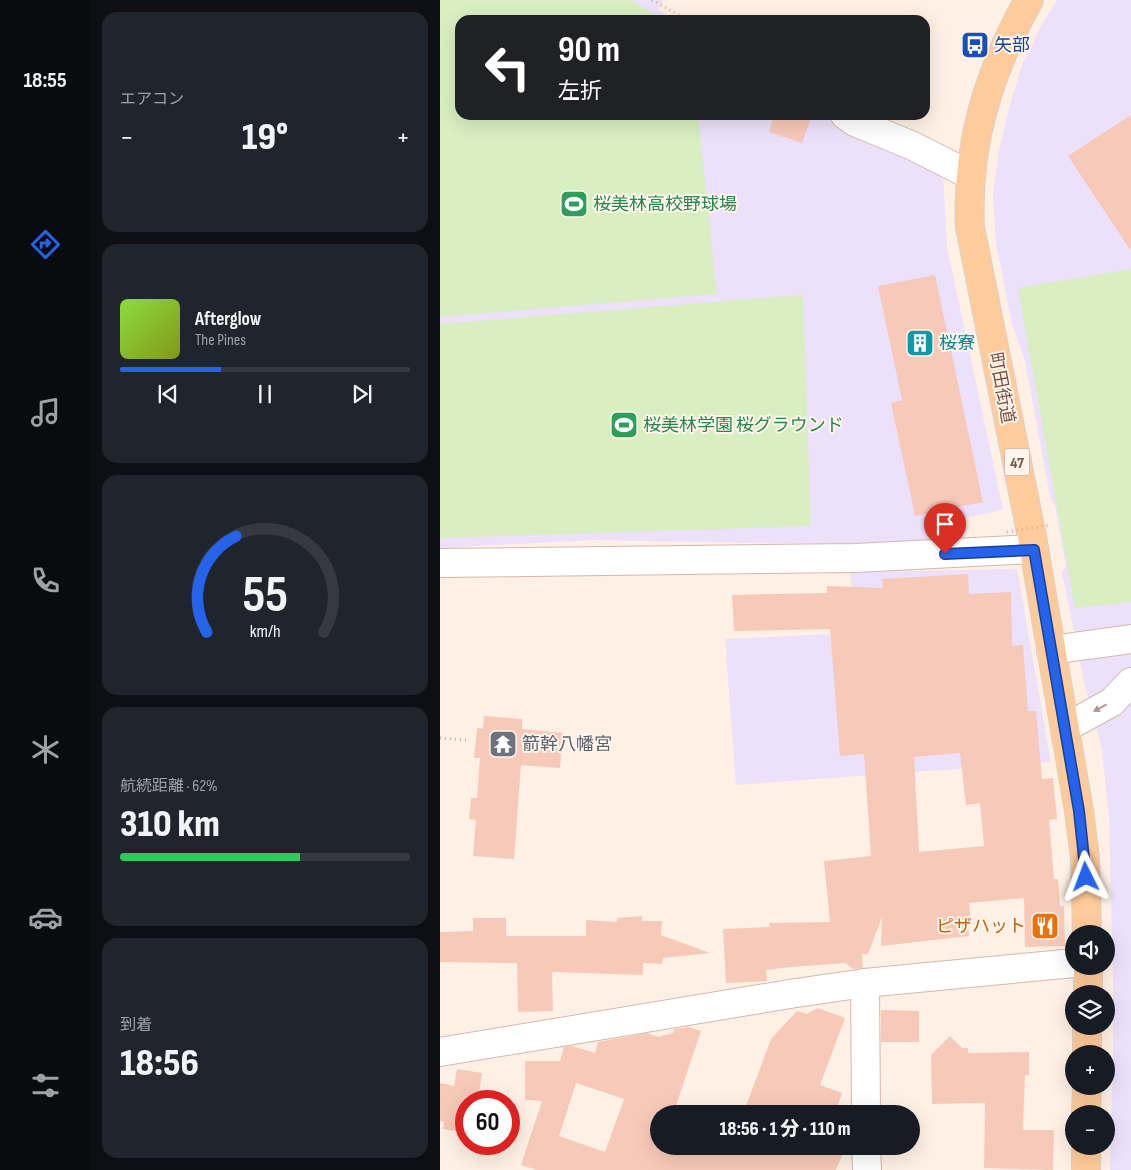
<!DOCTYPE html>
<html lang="ja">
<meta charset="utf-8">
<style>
body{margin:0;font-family:"Sofia Sans Condensed","Noto Sans JP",sans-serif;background:#20242c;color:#f1f3f6;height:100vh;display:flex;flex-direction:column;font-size:19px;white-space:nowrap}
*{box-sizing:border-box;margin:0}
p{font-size:16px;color:#9ea1a6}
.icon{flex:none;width:28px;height:28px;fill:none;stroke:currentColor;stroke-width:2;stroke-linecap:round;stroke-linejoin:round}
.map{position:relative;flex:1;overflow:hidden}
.sheet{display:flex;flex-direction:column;gap:12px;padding:12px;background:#0d0f14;width:350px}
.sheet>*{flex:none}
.banner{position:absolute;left:15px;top:15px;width:475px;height:105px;border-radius:15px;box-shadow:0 5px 20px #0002;background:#202124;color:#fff;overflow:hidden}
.tools{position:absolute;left:625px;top:925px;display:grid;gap:10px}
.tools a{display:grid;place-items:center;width:50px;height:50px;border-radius:50%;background:#171b24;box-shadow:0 5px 20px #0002;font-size:25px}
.speed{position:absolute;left:15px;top:1090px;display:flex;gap:10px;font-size:25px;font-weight:700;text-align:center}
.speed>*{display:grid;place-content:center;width:65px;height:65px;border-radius:50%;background:#171b24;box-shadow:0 5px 20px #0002;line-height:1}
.speed .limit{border:8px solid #d22;background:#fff;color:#111}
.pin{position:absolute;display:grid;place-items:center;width:42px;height:42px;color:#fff;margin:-51px -21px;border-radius:50% 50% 50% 0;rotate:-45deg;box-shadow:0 0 5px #0007}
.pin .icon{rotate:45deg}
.me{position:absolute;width:55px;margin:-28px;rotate:357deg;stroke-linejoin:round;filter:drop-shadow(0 0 4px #0008)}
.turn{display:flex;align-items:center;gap:18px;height:105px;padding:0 20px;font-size:22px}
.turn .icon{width:65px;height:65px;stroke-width:2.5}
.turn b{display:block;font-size:35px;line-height:42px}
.big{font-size:38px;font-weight:800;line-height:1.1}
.sheet .tile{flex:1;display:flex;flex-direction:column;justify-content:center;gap:8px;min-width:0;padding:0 18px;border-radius:15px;background:#20242c}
.sheet .dial{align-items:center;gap:0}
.dial svg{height:130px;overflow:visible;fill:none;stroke:#363941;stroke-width:7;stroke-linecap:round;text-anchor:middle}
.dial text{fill:#f1f3f6;stroke:none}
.song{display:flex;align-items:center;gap:15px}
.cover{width:60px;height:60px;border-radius:8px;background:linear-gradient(135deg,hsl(90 70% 55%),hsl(70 70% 35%))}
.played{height:5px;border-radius:2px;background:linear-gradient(90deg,#2563eb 35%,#363941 35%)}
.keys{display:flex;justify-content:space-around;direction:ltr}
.heat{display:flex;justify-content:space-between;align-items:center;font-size:28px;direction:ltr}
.charge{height:8px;border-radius:4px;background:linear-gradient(90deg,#34c759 62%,#363941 0)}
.trip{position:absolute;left:210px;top:1105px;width:270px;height:50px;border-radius:25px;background:#171b24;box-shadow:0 5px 20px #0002;font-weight:800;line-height:50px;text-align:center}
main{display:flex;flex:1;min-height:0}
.tabs{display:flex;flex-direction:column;width:90px;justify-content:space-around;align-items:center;background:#090b0e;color:#9ea1a6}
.tabs .icon{width:35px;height:35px}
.tabs .on{color:#2563eb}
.tabs b{font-size:22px;color:#f1f3f6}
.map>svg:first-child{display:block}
.education{fill:#ede0fb}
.green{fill:#d9eec1}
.building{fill:#f7c9b9;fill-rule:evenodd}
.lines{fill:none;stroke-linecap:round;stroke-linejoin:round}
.minor-casing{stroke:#d4b8ab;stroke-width:30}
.major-casing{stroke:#dacfcb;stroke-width:30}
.path{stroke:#dcab9b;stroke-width:3;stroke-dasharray:1 4;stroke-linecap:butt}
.minor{stroke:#fff;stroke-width:28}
.major{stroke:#ffcb9a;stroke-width:28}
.path-bridge{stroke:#dcab9b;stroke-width:3;stroke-dasharray:1 4;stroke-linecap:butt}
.oneway{fill:#af9790}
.route-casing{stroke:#184099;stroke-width:12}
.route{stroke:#2563eb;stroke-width:9}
.labels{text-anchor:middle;stroke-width:4;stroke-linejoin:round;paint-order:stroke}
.shield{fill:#fff5ec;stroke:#a28378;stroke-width:1}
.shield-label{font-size:16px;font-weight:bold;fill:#7a5246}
.transit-label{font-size:18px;fill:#164399;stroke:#fff5ec;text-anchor:start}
.leisure-label{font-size:18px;fill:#27864d;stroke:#fff5ec;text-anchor:start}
.culture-label{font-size:18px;fill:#0d838f;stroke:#fff5ec;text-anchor:start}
.street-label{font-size:18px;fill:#7a5246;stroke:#fff5ec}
.worship-label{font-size:18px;fill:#5b616d;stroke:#fff5ec;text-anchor:start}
.food-label{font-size:18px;fill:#c56008;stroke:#fff5ec;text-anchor:end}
</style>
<main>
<nav class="tabs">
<b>18:55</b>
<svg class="icon on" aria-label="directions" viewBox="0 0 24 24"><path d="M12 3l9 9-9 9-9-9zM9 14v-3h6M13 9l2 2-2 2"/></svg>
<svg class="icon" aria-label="music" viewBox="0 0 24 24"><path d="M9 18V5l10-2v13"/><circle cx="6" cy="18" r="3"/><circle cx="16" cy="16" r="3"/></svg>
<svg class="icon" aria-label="phone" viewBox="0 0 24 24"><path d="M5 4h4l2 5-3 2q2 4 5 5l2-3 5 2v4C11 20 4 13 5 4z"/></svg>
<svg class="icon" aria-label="climate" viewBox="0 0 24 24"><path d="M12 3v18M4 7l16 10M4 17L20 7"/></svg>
<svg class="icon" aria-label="car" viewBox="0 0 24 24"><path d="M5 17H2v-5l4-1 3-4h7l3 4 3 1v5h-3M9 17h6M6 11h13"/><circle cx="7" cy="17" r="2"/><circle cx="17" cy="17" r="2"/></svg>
<svg class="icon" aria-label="filters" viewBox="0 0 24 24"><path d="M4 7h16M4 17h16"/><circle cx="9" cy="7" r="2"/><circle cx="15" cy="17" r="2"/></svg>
</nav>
<section class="sheet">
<div class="tile"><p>エアコン</p>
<div class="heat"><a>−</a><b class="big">19°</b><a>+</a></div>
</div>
<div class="tile">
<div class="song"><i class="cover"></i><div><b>Afterglow</b><p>The Pines</p></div></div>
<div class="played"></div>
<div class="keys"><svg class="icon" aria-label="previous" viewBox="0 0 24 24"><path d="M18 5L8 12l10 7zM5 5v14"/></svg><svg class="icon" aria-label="pause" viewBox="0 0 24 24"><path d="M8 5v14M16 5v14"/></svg><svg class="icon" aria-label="next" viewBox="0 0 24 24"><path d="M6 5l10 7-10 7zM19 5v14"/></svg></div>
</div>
<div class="tile dial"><svg viewBox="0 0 100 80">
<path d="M14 69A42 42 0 1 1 86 69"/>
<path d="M14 69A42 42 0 0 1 32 10" stroke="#2563eb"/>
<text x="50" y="56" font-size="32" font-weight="700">55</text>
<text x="50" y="72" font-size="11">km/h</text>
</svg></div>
<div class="tile"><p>航続距離 · 62%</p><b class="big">310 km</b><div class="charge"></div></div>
<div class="tile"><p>到着</p><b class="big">18:56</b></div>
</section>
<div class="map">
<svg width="691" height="1170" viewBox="0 0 691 1170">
<rect width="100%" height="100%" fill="#fef0e4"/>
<!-- education -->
<g class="education">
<polygon points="0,0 223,0 218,10 235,20 20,20 20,115 389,115 416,134 503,174 507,247 563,510 525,518 527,532 506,537 507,546 154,540 0,548"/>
<polygon points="617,0 691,0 691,1170 670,1170 673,1053 673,978 669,819 662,749 644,682 622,572 626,566 615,506 610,496 585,361 572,324 556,243 553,195 559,151 569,108 582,65 599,29"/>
<polygon points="577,569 611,762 296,785 285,639 416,633 410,572"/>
</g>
<!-- green -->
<g class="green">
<polygon points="0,0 191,0 224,20 20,20 20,115 258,115 277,294 0,317"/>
<polygon points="691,269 691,602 635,608 578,288"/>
<polygon points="363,295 371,526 0,538 0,324"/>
</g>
<!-- building -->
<g class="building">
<polygon points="334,115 372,115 362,143 329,132"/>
<polygon points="691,115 691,251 628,156"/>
<polygon points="495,275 543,502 475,516 451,403 462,400 438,286"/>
<path d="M528 574 529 594 571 592 572 646 583 645 588 711H596L602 779 613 778 617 819 609 820 614 879H618L620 906H624L625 946 585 947 584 898 529 903 531 922 528 923 529 936 441 946 442 917 428 954H422L423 968 413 969 405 963 352 967 326 970 327 981 286 983 283 929 330 927 329 923 390 922 384 861 431 856 424 754 400 756 390 629 294 631 292 595 387 593V586L443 588 442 579ZM520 753 526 805 540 803 544 846 479 852 474 757Z"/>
<polygon points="44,716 82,719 82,729 123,733 120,768 81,765 74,859 33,856 36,820 29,819 31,798 37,798 40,758 34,758 37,728 43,729"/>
<polygon points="202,916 202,921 222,921 221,935 270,953 223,958 222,964 203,963 203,975 112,972 113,1011 78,1012 77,963 0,962 0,932 33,931 33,918 66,918 66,936 146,936 146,920 177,922 177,918"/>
<polygon points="378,1008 405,1018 380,1085 402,1093 395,1114 303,1114 331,1039 357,1011 367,1014"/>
<polygon points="441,1010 479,1011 479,1042 441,1042"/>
<path d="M249 1027 261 1031 233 1114H219V1146H406L396 1170H97L81 1165 102 1101 85 1100V1061H120L124 1047 132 1046 155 1053 158 1042 207 1033 218 1037 233 1033 234 1029ZM136 1083 184 1099 165 1152 119 1136Z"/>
<polygon points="510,1036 522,1048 528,1048 528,1053 589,1052 589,1075 585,1075 583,1130 614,1130 613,1170 544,1168 545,1103 492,1104 491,1055"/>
<polygon points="17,1069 42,1073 38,1101 26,1101 26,1133 3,1129 4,1122 0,1121 0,1083 14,1086"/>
</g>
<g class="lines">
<defs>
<g id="minor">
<polyline points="405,115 415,122 473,146 530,175"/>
<polyline points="0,563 415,558 594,549"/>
<polyline points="611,650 691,639"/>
<polyline points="625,728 672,702 691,682"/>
<polyline points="425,983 426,1114"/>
<polyline points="0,1052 356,993 425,983 634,963"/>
<polyline points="426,1146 427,1170"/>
</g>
<g id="major">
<path d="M589 0C549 71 526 144 530 227L592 537 639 811 645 858 647 934"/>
<polyline points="648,994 648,966"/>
<polyline points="647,1054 647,1026"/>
<polyline points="646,1114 647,1086"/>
<polyline points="646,1170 646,1146"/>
</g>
</defs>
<!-- minor casing -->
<use href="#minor" class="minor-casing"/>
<!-- major casing -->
<use href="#major" class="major-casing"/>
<!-- path -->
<g class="path">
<polyline points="212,0 248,20"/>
<polyline points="0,738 26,740"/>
</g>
<!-- minor -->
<use href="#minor" class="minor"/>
<!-- major -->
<use href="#major" class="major"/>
<!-- path-bridge -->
<polyline class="path-bridge" points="567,532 610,525"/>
</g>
<!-- one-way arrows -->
<defs><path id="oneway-solid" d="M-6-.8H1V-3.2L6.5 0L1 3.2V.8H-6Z" transform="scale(1.25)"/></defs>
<use class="oneway" href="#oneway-solid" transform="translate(660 708) rotate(152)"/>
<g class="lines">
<defs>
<polyline id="route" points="505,554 594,550 639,811 646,877"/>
</defs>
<!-- route casing -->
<use href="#route" class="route-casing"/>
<!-- route -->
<use href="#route" class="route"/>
</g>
<!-- icons -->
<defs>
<symbol id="bus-square" viewBox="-11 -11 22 22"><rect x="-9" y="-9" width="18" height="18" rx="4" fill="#1a4fb4" stroke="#fff5ec"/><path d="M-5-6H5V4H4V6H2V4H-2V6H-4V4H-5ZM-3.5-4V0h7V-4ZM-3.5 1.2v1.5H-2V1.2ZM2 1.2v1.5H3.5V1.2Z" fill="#fff"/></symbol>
<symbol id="stadium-square" viewBox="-11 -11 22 22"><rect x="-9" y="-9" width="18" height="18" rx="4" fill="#2e9e5b" stroke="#fff5ec"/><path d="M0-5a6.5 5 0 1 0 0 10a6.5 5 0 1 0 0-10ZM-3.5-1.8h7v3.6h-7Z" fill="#fff"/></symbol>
<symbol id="building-square" viewBox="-11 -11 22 22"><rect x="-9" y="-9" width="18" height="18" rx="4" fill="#0f9aa8" stroke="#fff5ec"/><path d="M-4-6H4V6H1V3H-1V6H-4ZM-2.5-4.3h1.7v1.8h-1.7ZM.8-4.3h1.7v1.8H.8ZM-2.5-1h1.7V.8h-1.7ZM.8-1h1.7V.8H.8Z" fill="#fff"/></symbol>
<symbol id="temple-square" viewBox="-11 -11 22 22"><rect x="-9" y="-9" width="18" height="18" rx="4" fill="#6b7280" stroke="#fff5ec"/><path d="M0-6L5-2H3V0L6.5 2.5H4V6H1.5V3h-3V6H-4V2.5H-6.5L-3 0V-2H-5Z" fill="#fff"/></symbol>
<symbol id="restaurant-square" viewBox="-11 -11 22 22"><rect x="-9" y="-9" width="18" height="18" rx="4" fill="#e8710a" stroke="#fff5ec"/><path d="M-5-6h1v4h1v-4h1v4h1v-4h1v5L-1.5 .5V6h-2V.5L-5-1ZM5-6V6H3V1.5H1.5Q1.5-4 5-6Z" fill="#fff"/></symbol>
</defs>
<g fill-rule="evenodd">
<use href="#bus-square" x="519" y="29" width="32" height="32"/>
<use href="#stadium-square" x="118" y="188" width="32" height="32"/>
<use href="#building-square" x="464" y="327" width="32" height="32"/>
<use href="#stadium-square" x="168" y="409" width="32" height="32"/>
<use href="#temple-square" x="47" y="728" width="32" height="32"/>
<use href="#restaurant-square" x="589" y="910" width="32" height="32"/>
</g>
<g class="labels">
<!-- shield labels -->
<rect class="shield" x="564.5" y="448.5" width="25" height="27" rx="4"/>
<g class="shield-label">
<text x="577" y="468">47</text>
</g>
<!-- transit labels -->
<g class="transit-label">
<text x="554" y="51">矢部</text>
</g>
<!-- leisure labels -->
<g class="leisure-label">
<text x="153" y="210">桜美林高校野球場</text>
<text x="203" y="431">桜美林学園 桜グラウンド</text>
</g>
<!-- culture labels -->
<g class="culture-label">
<text x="499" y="349">桜寮</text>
</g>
<!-- street labels -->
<g class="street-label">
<text transform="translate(562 388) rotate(79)" y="6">町田街道</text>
</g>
<!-- worship labels -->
<g class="worship-label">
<text x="82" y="750">箭幹八幡宮</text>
</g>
<!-- food labels -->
<g class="food-label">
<text x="586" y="932">ピザハット</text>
</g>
</g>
</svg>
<div class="tools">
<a><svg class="icon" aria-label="sound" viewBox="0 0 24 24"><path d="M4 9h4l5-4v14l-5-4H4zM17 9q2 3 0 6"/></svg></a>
<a><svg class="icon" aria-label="layers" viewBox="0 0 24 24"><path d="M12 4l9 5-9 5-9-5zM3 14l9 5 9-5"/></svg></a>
<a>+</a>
<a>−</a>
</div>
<div class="speed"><div class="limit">60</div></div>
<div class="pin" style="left:505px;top:554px;background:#d93025"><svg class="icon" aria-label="arrive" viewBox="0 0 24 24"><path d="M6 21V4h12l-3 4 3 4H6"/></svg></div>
<svg class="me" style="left:646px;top:877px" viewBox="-20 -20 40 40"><path d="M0-17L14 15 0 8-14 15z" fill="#2563eb" stroke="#fff" stroke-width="4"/></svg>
<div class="trip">18:56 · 1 分 · 110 m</div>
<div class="banner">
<div class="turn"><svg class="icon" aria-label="left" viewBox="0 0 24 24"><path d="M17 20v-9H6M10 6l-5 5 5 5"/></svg><div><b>90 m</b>左折</div></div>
</div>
</div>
</main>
